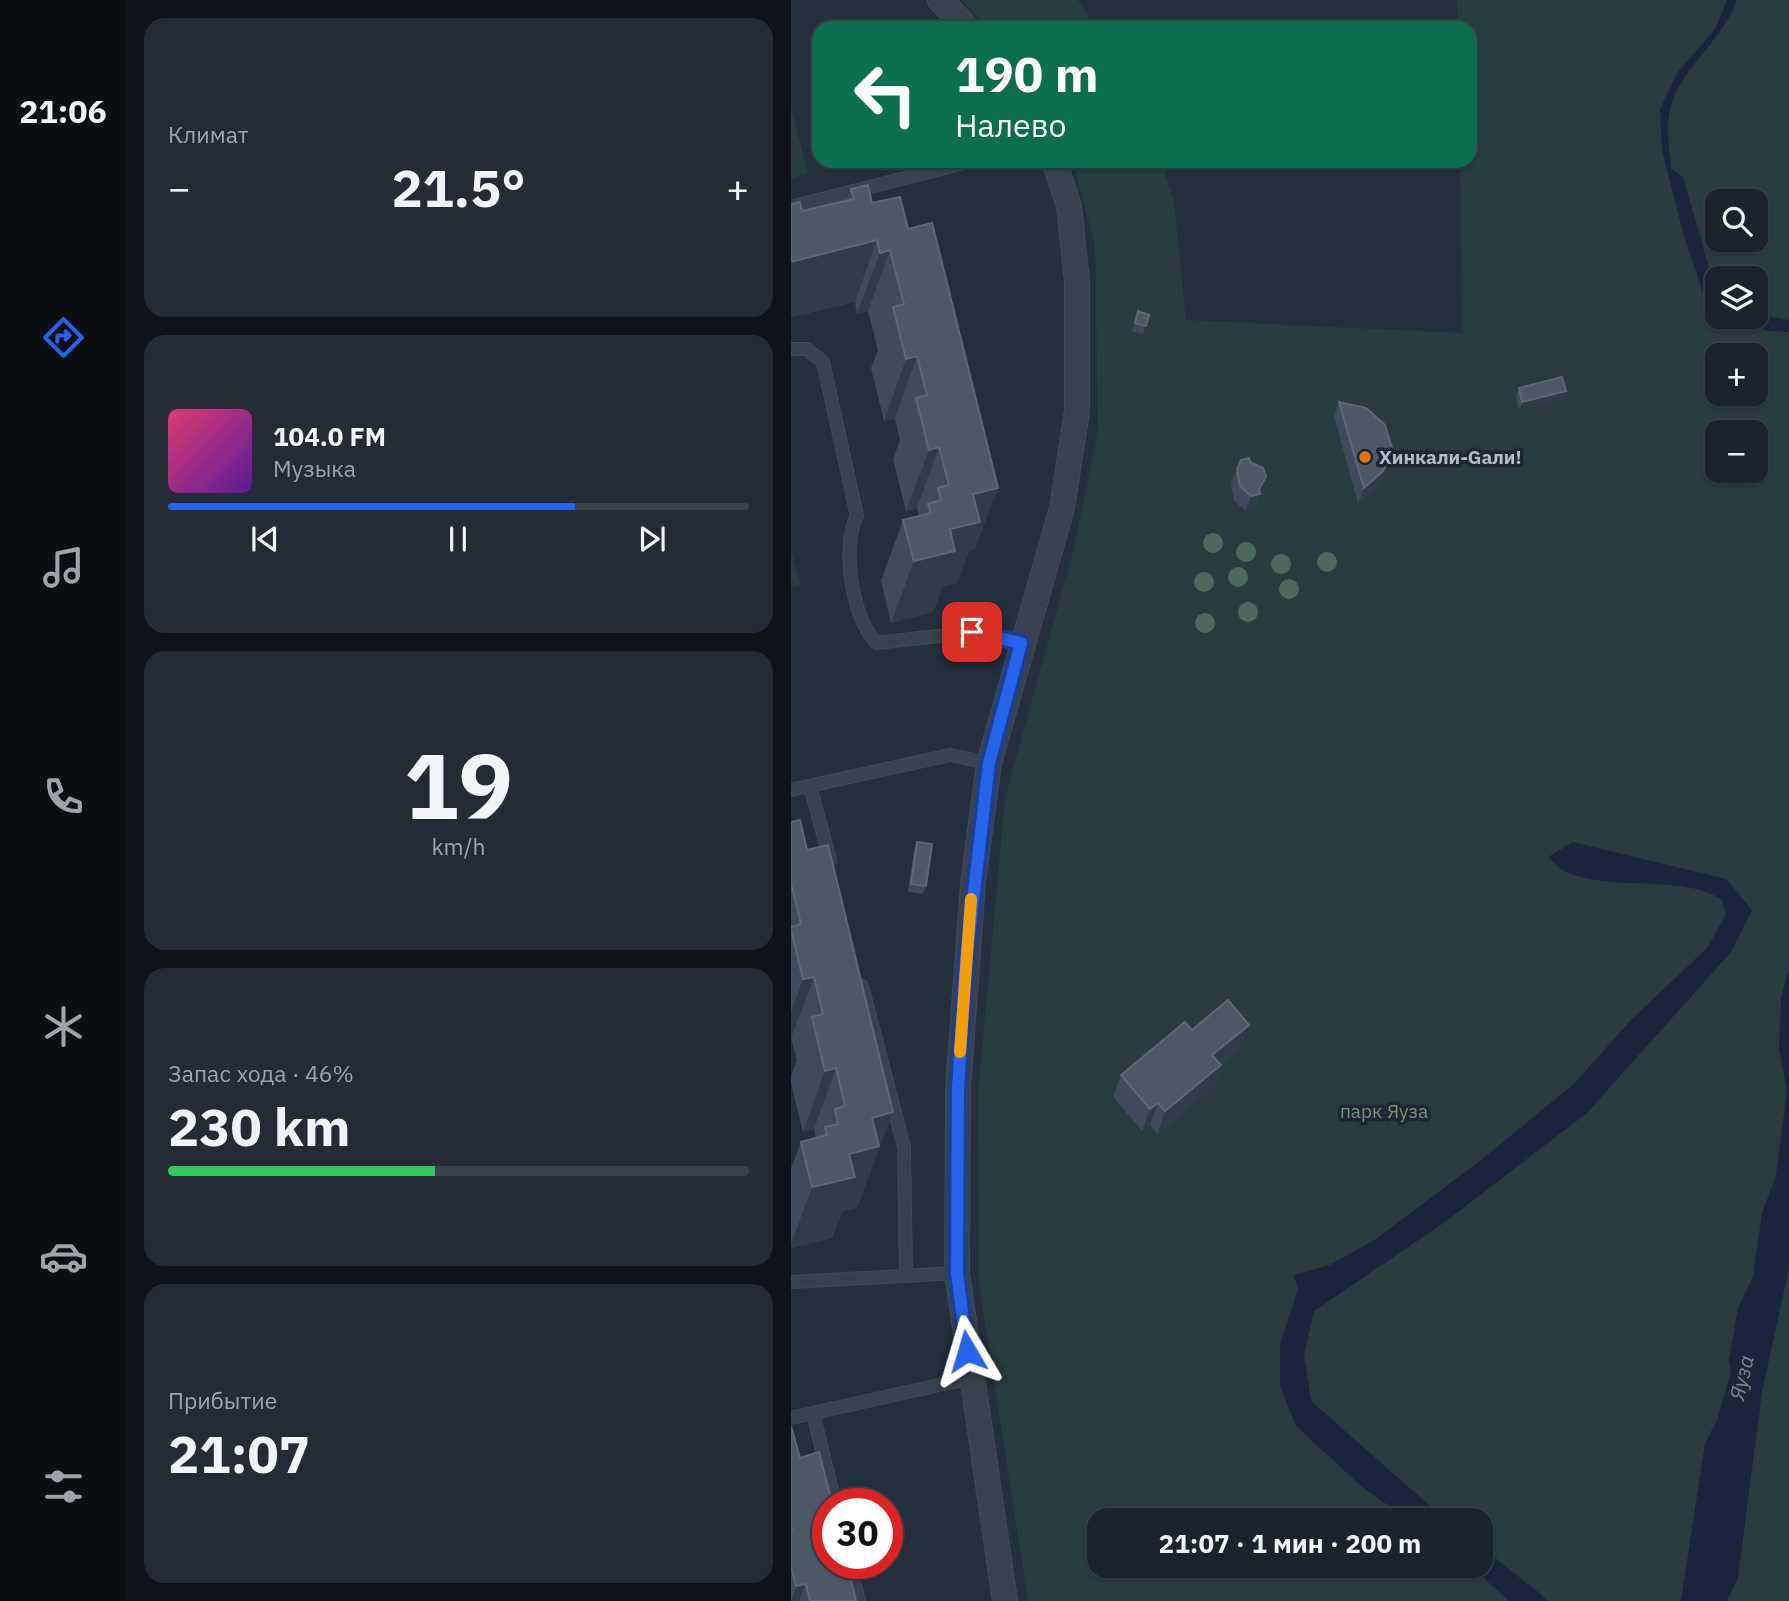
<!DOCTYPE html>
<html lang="ru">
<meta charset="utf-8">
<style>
body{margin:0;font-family:"IBM Plex Sans",sans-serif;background:#242b36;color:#f1f3f6;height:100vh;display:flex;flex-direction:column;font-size:26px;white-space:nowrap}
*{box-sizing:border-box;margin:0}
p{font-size:23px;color:#a0a4aa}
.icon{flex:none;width:38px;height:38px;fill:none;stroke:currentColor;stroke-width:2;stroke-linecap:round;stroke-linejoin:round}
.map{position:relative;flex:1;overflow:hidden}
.panel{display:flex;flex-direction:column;gap:18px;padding:18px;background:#0f1319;width:665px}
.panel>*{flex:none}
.banner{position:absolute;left:21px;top:21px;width:665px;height:147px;border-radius:21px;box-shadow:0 2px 5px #0004,0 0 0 2px #39404a;background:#0b6e4f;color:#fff;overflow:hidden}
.fabs{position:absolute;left:914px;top:189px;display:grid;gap:14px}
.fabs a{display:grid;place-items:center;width:63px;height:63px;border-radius:14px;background:#1b232e;box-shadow:0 2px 5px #0004,0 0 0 2px #39404a;font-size:35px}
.speed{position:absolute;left:21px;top:1488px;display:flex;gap:14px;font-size:35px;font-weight:700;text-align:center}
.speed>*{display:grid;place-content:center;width:91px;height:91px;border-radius:50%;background:#1b232e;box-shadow:0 2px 5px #0004,0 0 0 2px #39404a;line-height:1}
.speed .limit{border:10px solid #d22;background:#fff;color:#111}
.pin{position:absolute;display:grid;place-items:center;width:60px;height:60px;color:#fff;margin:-30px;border-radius:14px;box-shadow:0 4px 10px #0006}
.me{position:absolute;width:77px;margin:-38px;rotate:353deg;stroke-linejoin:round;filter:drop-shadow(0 0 5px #0008)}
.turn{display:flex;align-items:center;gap:24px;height:147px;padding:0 28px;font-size:32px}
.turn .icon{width:91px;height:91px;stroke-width:2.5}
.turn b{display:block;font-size:49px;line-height:60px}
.big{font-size:52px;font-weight:800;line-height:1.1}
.panel .card{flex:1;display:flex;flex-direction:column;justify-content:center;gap:10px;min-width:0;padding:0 24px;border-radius:21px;background:#242b36}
.panel .dial{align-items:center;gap:0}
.dial b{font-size:91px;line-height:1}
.song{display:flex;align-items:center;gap:21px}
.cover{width:84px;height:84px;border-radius:10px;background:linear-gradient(135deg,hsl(340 70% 55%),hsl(270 70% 35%))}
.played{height:7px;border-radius:4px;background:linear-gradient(90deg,#2563eb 70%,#39404a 70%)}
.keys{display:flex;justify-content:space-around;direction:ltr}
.heat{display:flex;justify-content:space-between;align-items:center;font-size:38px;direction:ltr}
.charge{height:10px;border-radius:5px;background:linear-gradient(90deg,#34c759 46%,#39404a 0)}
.trip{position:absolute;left:296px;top:1508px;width:406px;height:70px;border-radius:21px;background:#1b232e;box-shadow:0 2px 5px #0004,0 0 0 2px #39404a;font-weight:800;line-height:70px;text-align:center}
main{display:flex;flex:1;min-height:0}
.tabs{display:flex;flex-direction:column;width:126px;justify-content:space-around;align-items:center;background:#0b0e12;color:#a0a4aa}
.tabs .icon{width:49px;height:49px}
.tabs .current{color:#2563eb}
.tabs b{font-size:32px;color:#f1f3f6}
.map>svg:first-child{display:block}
.green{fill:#263c3f;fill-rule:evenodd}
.water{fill:#17263c}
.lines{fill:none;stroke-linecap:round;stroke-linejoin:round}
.lane-casing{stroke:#414a57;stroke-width:14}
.street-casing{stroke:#414a57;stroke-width:26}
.lane{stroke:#38414e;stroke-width:12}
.street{stroke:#38414e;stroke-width:24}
.tree{fill:#4b6a5d}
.wall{fill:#3f4b5c}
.shaded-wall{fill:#2f3b4b}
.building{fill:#4b5868;stroke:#5c6777;stroke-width:2}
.route-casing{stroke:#184099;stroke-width:18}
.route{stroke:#2563eb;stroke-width:12}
.slow{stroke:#f59e0b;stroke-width:12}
.food-dot{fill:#e8710a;stroke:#1d2633;stroke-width:2.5}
.labels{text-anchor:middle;stroke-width:7;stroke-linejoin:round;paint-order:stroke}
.poi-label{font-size:19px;font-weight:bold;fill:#b4bcc9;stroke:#1d2633;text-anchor:start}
.park-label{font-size:19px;fill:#6b9a76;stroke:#1d2633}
.water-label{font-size:21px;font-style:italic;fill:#6d86a8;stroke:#1d2633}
</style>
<main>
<nav class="tabs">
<b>21:06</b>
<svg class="icon current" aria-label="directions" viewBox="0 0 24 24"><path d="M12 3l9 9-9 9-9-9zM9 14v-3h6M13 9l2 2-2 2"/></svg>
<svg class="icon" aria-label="music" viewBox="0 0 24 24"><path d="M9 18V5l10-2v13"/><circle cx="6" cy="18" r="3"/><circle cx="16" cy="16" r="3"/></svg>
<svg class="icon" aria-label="phone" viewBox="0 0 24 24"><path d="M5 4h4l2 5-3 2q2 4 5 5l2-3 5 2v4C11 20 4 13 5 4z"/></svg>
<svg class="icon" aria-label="climate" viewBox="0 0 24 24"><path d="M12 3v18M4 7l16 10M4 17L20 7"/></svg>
<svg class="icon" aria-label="car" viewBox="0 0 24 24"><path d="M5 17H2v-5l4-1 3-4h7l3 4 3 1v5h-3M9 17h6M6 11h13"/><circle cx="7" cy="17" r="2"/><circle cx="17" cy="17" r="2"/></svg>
<svg class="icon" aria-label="filters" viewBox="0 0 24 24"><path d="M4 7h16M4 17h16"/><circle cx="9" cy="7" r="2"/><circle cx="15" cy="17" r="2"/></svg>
</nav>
<section class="panel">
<div class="card"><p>Климат</p>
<div class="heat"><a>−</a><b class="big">21.5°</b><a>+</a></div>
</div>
<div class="card">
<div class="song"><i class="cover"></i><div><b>104.0 FM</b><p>Музыка</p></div></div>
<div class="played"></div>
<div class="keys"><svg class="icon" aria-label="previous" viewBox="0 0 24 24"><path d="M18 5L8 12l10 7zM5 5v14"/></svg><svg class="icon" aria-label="pause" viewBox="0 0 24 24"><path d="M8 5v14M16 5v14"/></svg><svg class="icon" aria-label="next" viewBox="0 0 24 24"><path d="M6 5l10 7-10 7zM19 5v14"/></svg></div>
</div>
<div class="card dial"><b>19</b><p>km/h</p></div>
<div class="card"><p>Запас хода · 46%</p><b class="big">230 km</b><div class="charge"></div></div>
<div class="card"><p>Прибытие</p><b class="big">21:07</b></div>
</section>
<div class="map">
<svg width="998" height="1601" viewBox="0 0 998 1601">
<rect width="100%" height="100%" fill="#242f3e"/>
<!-- green -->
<g class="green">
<polygon points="171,0 287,0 304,28 197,28"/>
<path d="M666 0H998V1601H237L188 1283 187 1094 214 798 282 552 307 431 304 246 282 161H370L383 201 395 320 671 333 669 161H679V28H667ZM926 201H964V240H926ZM926 278H964V317H926ZM926 355H964V394H926ZM926 432H964V471H926ZM308 1521H690V1566H308Z"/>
<polygon points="0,107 17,174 0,179"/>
<polygon points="0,551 10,585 0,588"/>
</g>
<!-- water -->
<g class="water">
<path d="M936 0H946C931 43 884 72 878 115 875 132 879 152 880 169L892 177 926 295V311L914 299 893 236 871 150 869 109 886 73 924 29Z"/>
<polygon points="964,314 998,320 998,332 977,331 932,317"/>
<path d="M782 842 935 879 961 910 940 952 796 1113 654 1222 523 1311 513 1355 520 1401 656 1521H619L570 1486 505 1426 489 1386V1345L507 1289 503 1275 539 1265 585 1239 690 1160 784 1083 840 1020 916 948 935 914 931 900C893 873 819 893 773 871 767 868 762 861 757 857Z"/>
<polygon points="998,967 998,1268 971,1392 947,1577 936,1601 890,1601 914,1443 926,1420 940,1372 938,1360 947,1308 962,1277 971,1213 985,1176 996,1090 988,1049 990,999"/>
<polygon points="690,1547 751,1595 756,1601 718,1601 679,1566 690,1566"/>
</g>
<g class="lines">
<defs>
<g id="lane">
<polyline points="0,207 181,161"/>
<path d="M0 349H16L32 362 66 516C50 545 61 621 86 643L181 632 230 643"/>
<polyline points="19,786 39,860"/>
<polyline points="0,790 159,755 198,763"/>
<polyline points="71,986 113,1147 115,1276"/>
<polyline points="0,1282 166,1273"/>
<polyline points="22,1413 44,1503"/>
<polyline points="0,1418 180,1378"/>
<polyline points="59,1563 68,1601"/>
</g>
<g id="street">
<polyline points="149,0 176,28"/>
<polyline points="214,1601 166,1273 167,1089 182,883 198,763 271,508 286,411 286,281 278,206 263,161"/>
</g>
</defs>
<!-- lane casing -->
<use href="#lane" class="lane-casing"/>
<!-- street casing -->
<use href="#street" class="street-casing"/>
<!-- lane -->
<use href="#lane" class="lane"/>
<!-- street -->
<use href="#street" class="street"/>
</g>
<!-- trees -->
<g class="tree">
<circle cx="422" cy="543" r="10"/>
<circle cx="455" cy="552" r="10"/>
<circle cx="536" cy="562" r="10"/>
<circle cx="490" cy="564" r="10"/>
<circle cx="447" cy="577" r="10"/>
<circle cx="413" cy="582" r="10"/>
<circle cx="498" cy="589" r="10"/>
<circle cx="457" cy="612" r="10"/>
<circle cx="414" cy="623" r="10"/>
</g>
<!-- wall -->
<g class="wall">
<polygon points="60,189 81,203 109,197 184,549 178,551 166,583 151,587 142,612 100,623 90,581 112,520 128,516 126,508 115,511 102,459 109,440 104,418 93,421 80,368 87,350 77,311 66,314 64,302 0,317 0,204 11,211 56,200"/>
<polygon points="347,311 358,315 352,334 341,331"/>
<polygon points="728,388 775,391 772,399 728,410 725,396"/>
<polygon points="548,402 598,460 592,475 586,487 567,503 543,417"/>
<polygon points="446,469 469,492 464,509 455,511 443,501 440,484"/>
<polygon points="0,822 80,1174 78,1174 66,1208 51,1211 41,1238 0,1248 0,1168 10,1142 25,1138 23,1129 12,1132 0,1083 0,1075 6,1060 0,1038"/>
<polygon points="126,842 135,886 132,894 117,892 123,850"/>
<polygon points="401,1030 449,1047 429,1064 430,1065 422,1087 366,1134 359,1125 351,1131 322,1097 330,1075"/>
<polygon points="0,1426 9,1458 65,1601 0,1601"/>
</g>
<!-- shaded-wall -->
<g class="shaded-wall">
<polygon points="86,240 64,302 0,317 0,262"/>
<polygon points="99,250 77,311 66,314 89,253"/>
<polygon points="126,356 104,418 93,421 115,359"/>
<polygon points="775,391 772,399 728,410 731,402"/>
<polygon points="148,447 126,508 115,511 138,450"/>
<polygon points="598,460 592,475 586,487 567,503 573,488"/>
<polygon points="475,477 464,509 455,511 460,496 468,489"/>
<polygon points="207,488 184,549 178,551 166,583 151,587 142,612 100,623 123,561 159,529 182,494"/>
<polygon points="23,977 0,1038 0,1012 12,979"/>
<polygon points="458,1025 449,1047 413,1077 421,1055"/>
<polygon points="430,1065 422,1087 366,1134 374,1111"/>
<polygon points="45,1068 23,1129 12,1132 34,1071"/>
<polygon points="367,1103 359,1125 351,1131 359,1109"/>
<polygon points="102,1112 66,1208 51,1211 41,1238 0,1248 0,1244 21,1187 58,1154 81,1118"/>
<polygon points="15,1584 8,1601 0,1601 5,1586"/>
</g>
<!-- building -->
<g class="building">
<polygon points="77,185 81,203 109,197 117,229 141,223 207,488 182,494 189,522 159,529 164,551 123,561 112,520 140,513 137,504 150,500 147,488 158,485 148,447 138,450 125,398 136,395 126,356 115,359 102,307 113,304 99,250 89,253 86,240 0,262 0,204 9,202 11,211 63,199 60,189"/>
<polygon points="347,311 358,315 355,326 344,323"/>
<polygon points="771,377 775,391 731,402 728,388"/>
<polygon points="548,402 575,408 594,425 601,448 598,460 592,471 573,488"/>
<polygon points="458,458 459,462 472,468 475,477 468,489 469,494 460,496 449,486 446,469 450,460"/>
<polygon points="9,820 16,850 37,845 102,1112 81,1118 88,1146 58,1154 64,1177 21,1187 10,1142 36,1135 34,1127 47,1124 44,1109 54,1106 45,1068 34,1071 21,1017 32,1014 23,977 12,979 0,930 0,927 10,924 0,883 0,822"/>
<polygon points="126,842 141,844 135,886 120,884"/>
<polygon points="437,1000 458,1025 421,1055 430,1065 374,1111 367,1103 359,1109 330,1075 394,1022 401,1030"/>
<polygon points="0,1426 9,1458 28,1452 41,1503 37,1503 37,1563 56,1563 65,1601 19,1601 15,1584 5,1586 0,1567 0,1531 1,1531 0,1525"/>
</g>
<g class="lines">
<defs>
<polyline id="route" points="176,1351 166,1273 167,1089 175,961 198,763 230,643 181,632"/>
</defs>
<!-- route casing -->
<use href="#route" class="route-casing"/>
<!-- route -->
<use href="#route" class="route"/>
<!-- slow -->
<polyline class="slow" points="169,1052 180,899"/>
</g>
<!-- markers -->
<circle class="food-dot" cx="574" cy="457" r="7"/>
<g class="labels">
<!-- poi labels -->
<g class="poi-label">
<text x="588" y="464">Хинкали-Gали!</text>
</g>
<!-- park labels -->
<g class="park-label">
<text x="593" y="1118">парк Яуза</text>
</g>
<!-- water labels -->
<g class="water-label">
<text transform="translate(951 1378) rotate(-77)" y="7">Яуза</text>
</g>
</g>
</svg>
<div class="fabs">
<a><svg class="icon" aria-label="search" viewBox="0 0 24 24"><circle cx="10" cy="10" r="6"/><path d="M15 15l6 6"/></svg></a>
<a><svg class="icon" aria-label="layers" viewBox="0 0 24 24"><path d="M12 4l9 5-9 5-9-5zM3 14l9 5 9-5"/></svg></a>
<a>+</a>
<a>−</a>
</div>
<div class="speed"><div class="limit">30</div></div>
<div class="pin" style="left:181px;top:632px;background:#d93025"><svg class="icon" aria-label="arrive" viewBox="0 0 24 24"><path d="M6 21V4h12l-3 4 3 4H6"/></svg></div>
<svg class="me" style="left:176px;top:1351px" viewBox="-20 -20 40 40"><path d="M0-17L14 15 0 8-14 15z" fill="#2563eb" stroke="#fff" stroke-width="4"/></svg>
<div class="trip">21:07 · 1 мин · 200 m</div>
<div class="banner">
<div class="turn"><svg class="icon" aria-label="left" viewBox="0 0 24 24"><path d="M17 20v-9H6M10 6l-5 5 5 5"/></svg><div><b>190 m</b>Налево</div></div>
</div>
</div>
</main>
